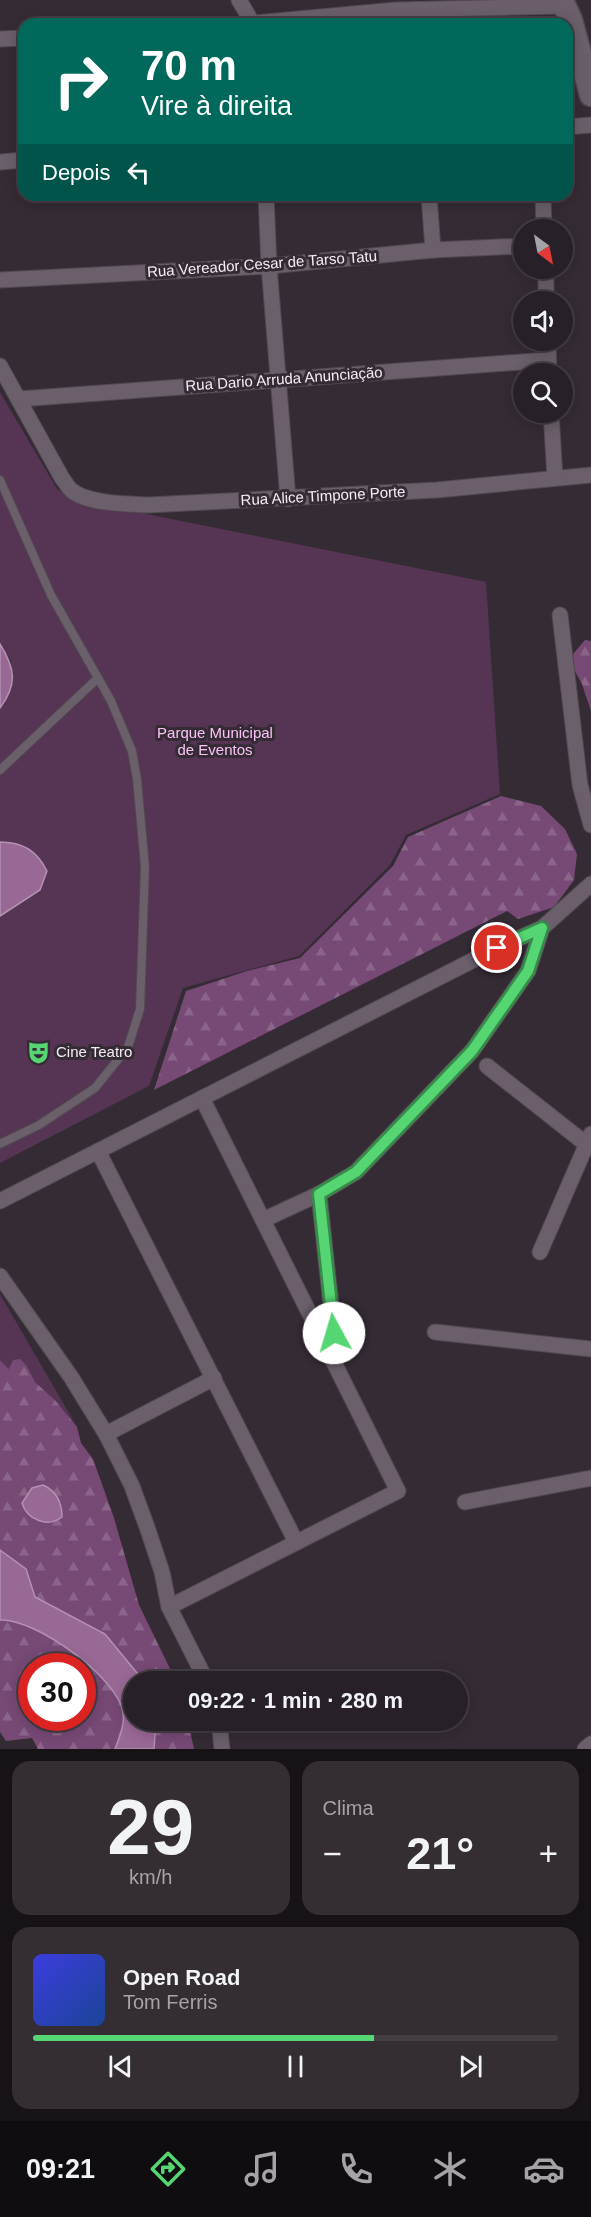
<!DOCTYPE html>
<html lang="pt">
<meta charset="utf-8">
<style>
body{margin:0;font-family:Arial,sans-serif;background:#342d34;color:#f1f3f6;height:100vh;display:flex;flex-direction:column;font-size:22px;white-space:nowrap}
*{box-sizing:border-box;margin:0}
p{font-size:20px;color:#a5a3a8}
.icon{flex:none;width:33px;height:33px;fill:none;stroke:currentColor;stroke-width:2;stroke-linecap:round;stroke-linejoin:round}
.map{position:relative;height:1749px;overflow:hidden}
.panel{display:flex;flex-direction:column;gap:12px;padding:12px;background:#161216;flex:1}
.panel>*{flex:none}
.guide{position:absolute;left:18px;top:18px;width:555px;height:183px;border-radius:18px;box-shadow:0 3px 15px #0003,0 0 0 2px #443e45;background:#00695c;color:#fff;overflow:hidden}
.needle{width:39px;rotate:148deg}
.buttons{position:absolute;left:513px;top:219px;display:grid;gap:12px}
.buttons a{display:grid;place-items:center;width:60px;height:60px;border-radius:50%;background:#282028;box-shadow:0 3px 15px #0003,0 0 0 2px #443e45;font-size:30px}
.speed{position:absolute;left:18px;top:1653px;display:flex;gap:12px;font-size:30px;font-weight:700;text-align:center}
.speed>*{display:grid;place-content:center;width:78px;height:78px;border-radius:50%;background:#282028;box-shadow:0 3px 15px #0003,0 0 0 2px #443e45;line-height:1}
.speed .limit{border:9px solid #d22;background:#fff;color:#111}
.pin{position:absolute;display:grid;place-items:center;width:51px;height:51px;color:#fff;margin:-26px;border:3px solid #fff;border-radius:50%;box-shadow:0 2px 6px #0007}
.me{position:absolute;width:66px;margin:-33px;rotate:354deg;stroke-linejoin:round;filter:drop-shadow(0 0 4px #0008)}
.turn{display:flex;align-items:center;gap:21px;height:126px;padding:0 24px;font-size:27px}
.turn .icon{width:78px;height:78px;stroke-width:2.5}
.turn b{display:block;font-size:42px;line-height:51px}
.then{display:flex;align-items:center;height:57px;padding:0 24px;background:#0003;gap:12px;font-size:22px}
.big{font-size:45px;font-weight:800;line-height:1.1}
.panel .tile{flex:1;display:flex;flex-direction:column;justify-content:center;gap:9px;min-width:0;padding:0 21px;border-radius:18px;background:#342d34}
.panel .dial{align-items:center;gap:0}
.dial b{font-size:78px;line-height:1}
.song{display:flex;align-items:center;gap:18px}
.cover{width:72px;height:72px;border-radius:9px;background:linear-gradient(135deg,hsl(240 70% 55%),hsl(220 70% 35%))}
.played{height:6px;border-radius:3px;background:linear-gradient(90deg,#55d672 65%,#443e45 65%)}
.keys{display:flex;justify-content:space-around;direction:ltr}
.heat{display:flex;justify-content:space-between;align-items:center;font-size:33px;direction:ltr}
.panel .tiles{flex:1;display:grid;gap:12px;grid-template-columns:1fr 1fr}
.tile:last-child{grid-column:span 2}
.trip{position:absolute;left:123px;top:1671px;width:345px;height:60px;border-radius:30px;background:#282028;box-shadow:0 3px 15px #0003,0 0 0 2px #443e45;font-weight:800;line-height:60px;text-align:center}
.menu{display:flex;height:96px;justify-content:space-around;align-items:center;background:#100d10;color:#a5a3a8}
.menu .icon{width:42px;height:42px}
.menu .on{color:#55d672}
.menu b{font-size:27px;color:#f1f3f6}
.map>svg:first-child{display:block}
.green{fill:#553454}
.forest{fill:url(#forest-firs);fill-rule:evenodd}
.water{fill:#996996;stroke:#b491b2;stroke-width:1.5}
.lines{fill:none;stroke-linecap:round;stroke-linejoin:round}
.lane-casing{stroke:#514850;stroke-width:10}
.street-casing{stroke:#514850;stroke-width:17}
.secondary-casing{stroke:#514850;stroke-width:25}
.lane{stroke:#6a5f6a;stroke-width:8}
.street{stroke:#6a5f6a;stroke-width:15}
.secondary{stroke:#6a5f6a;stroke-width:22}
.route-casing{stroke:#378b4a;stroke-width:15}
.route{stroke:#55d672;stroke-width:10}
.labels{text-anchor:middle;stroke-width:6;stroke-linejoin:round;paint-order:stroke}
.street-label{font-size:15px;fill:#f4edf4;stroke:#352b35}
.park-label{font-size:15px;fill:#f9c1f6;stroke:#352b35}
.poi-label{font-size:15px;fill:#f4edf4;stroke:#352b35;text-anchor:start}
</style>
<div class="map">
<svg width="591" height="1749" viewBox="0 0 591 1749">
<defs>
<pattern id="forest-firs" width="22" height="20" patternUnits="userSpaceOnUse" patternTransform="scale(1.5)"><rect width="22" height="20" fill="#774975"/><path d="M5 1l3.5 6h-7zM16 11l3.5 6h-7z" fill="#8b6489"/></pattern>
</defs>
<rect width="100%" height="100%" fill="#352b35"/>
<!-- green -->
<g class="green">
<polygon points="0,392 57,489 72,499 486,582 500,794 406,835 390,865 299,956 183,988 149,1086 0,1163 0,708 7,698 11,661 0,644"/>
<polygon points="0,1294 77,1427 55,1400 35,1382 27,1366 9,1369 0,1360"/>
</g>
<!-- forest -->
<g class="forest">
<polygon points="585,640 591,641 591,711 582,684 570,662 574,653"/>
<polygon points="501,796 541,806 565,829 577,854 574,880 554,907 518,919 507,911 154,1090 186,991 247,971 300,958 393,866 408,837"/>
<path d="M20 1359 27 1366 35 1382 55 1400 77 1427 81 1443 93 1459 114 1518 139 1605 176 1681H143L105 1634 35 1597 26 1569 0 1550V1360L9 1369 13 1360ZM43 1485 52 1490 62 1507 57 1521 43 1522 33 1519Z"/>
<path d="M0 1620C35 1618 119 1678 123 1713 125 1725 119 1738 115 1749H38L32 1738 6 1741 0 1732ZM32 1666H82V1718H32Z"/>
<polygon points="156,1721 188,1721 194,1749 154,1749"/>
</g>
<!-- water -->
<g class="water">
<path d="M0 644C15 668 18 684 0 708Z"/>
<path d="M0 842C23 842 37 851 47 871L40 890 0 916Z"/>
<path d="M43 1485C56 1491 62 1503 62 1517 48 1528 27 1520 22 1503L32 1488Z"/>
<path d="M0 1550 26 1569 35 1597 105 1634 142 1679 143 1681 134 1682V1720L156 1721 154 1749H115C119 1738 125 1725 123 1713 119 1678 35 1618 0 1620Z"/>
</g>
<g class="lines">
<defs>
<g id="lane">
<polyline points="0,480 51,595 111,701 132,751 137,779 145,867 140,1009 128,1047 95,1088 39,1125 0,1144"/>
<polyline points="0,770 98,678"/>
</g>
<g id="street">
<polyline points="239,0 253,24"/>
<polyline points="244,24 396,10 565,6"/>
<polyline points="0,39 24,38"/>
<polyline points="567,127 591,125"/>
<polyline points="0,162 24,160"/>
<polyline points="266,195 269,266 288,499"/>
<polyline points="429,195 433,250"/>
<polyline points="543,195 544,230"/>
<polyline points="546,268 546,302"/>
<polyline points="0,280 269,266 433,250 524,246"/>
<polyline points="548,340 549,374"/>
<path d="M0 366 62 478C65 482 68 487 71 490 87 504 128 504 149 505L437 490 591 475"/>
<polyline points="19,399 548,360"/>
<polyline points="551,412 555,478"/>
<polyline points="560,615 580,785 591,825"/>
<polyline points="487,1066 586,1144"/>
<polyline points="98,1151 296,1542"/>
<polyline points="319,1194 334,1333 327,1347"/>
<polyline points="0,1201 497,948 542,928 591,884"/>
<polyline points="263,1220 319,1194 356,1172 472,1051 528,971 542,928"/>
<polyline points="540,1252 591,1134"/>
<polyline points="0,1276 71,1377 106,1434 132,1486 148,1530 162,1572 169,1607 207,1682"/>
<polyline points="435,1332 591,1349"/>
<polyline points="106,1434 214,1378"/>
<polyline points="465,1502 591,1478"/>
<polyline points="169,1607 398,1491 202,1098"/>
<polyline points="219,1720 222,1749"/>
<polyline points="585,1749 591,1744"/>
</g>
<polyline id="secondary" points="562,0 571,20 591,95"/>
</defs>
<!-- lane casing -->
<use href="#lane" class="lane-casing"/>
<!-- street casing -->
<use href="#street" class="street-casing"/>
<!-- secondary casing -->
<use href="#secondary" class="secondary-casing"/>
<!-- lane -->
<use href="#lane" class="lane"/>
<!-- street -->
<use href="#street" class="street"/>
<!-- secondary -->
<use href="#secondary" class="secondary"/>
</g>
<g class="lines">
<defs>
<polyline id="route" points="334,1333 319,1194 356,1172 472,1051 528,971 542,928 497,948"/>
</defs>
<!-- route casing -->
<use href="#route" class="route-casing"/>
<!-- route -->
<use href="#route" class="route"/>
</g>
<!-- icons -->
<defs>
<symbol id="theatre-bare" viewBox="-9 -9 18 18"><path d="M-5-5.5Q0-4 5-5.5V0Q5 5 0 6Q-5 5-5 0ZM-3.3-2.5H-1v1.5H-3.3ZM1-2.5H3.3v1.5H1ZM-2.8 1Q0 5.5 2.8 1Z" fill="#55d672" stroke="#352b35" stroke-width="2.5" paint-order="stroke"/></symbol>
</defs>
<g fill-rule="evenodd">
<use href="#theatre-bare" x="22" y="1036" width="33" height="33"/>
</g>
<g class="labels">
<!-- street labels -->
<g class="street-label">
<text transform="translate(262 264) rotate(-4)" y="5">Rua Vereador Cesar de Tarso Tatu</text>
<text transform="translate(284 379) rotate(-4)" y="5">Rua Dario Arruda Anunciação</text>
<text transform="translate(323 496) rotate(-3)" y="5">Rua Alice Timpone Porte</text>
</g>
<!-- park labels -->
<g class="park-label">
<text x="215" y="738">Parque Municipal<tspan x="215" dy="17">de Eventos</tspan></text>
</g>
<!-- poi labels -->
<g class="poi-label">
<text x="56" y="1057">Cine Teatro</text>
</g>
</g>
</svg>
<div class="buttons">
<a><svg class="needle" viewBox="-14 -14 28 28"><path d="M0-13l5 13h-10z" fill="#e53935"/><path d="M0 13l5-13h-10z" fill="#a5a3a8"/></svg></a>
<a><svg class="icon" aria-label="sound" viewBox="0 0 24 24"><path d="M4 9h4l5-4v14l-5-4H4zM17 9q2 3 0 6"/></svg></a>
<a><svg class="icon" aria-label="search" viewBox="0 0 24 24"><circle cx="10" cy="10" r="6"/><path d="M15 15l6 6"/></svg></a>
</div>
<div class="speed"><div class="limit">30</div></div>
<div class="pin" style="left:497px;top:948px;background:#d93025"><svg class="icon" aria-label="arrive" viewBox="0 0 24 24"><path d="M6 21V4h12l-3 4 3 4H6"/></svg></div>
<svg class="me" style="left:334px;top:1333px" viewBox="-20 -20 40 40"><circle r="19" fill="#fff"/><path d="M0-13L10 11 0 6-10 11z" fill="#55d672"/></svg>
<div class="trip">09:22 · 1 min · 280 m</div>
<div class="guide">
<div class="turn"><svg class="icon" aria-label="right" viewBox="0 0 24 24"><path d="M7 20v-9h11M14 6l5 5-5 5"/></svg><div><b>70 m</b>Vire à direita</div></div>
<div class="then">Depois<svg class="icon" aria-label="left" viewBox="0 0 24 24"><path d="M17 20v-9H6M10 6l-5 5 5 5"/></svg></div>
</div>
</div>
<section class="panel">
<div class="tiles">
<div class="tile dial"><b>29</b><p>km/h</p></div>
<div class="tile"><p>Clima</p>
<div class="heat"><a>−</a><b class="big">21°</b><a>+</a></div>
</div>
<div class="tile">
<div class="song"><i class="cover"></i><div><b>Open Road</b><p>Tom Ferris</p></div></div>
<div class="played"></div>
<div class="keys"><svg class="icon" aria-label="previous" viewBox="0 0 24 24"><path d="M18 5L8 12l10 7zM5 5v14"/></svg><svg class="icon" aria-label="pause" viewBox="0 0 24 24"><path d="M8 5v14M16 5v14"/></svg><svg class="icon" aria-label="next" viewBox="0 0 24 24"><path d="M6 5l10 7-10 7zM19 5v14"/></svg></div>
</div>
</div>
</section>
<nav class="menu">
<b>09:21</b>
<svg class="icon on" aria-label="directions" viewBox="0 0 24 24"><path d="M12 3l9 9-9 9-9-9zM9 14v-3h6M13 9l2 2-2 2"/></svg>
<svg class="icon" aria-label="music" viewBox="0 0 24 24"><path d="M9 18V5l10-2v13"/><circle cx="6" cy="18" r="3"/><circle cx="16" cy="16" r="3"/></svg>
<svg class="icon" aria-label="phone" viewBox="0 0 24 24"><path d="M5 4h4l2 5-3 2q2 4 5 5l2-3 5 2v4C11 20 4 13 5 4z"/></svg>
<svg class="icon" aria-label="climate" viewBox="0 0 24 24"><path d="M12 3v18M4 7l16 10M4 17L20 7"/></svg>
<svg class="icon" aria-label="car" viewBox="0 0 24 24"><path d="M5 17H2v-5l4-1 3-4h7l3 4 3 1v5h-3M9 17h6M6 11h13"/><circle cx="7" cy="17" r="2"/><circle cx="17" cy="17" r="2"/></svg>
</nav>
